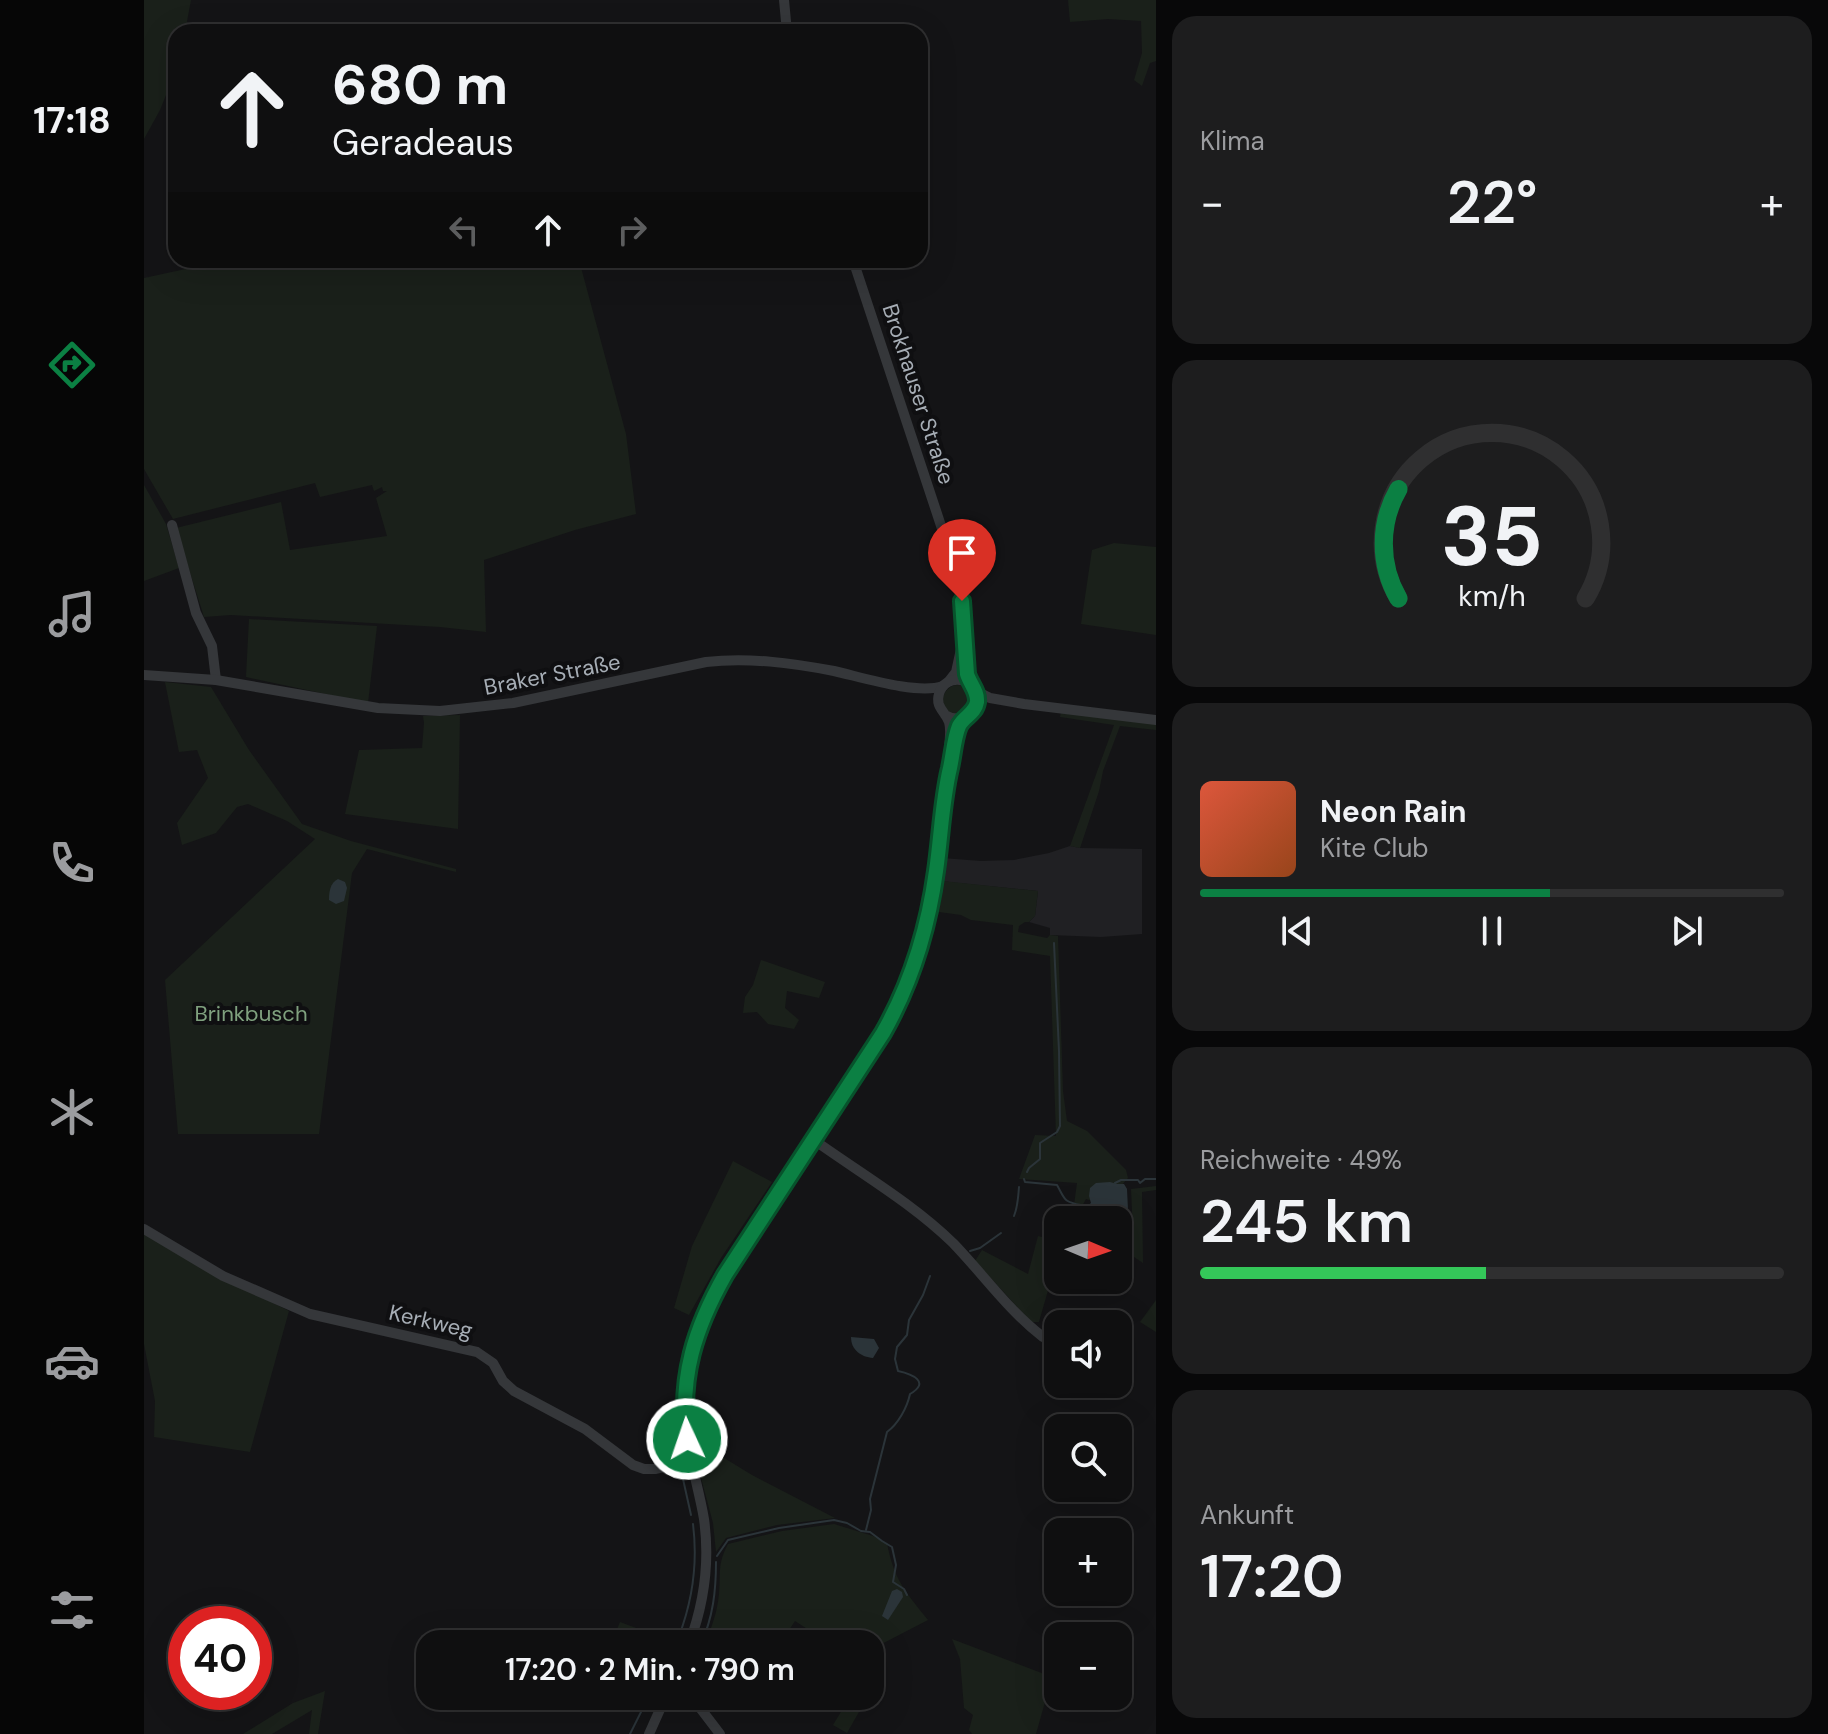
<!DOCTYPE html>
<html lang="de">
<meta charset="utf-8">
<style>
body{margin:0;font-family:"DM Sans",sans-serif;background:#1d1d1e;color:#f1f3f6;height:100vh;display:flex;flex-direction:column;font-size:30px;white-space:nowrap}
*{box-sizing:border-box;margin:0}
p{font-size:26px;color:#9b9c9f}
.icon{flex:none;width:44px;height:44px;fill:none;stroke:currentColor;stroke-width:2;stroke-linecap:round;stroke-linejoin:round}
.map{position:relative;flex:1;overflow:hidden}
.panel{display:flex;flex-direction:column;gap:16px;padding:16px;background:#080809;width:672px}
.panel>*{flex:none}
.guide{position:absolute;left:24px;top:24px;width:760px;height:244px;border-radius:24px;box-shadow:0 8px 32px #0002,0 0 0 2px #2f2f30;background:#0f0f10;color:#f1f3f6;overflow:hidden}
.needle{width:52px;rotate:92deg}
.buttons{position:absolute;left:900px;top:1206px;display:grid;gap:16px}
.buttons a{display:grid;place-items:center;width:88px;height:88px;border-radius:16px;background:#0f0f10;box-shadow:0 8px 32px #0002,0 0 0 2px #2f2f30;font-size:40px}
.speed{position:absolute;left:24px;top:1606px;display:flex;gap:16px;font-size:40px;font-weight:700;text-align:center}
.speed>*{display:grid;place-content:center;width:104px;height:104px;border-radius:50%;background:#0f0f10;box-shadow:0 8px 32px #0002,0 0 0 2px #2f2f30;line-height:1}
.speed .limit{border:12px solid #d22;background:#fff;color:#111}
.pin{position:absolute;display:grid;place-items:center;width:68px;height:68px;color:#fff;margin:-82px -34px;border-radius:50% 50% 50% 0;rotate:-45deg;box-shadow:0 0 8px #0007}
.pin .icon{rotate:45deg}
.me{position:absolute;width:88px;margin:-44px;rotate:357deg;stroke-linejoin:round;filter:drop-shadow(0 0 6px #0008)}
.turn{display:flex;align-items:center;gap:28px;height:168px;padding:0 32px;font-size:36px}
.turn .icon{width:104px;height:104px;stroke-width:2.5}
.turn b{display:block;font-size:56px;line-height:68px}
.lanes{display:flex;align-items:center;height:76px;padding:0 32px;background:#0003;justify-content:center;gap:40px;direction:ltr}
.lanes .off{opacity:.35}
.big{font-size:60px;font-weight:600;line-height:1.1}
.panel .tile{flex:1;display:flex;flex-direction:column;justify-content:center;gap:12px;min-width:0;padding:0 28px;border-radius:24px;background:#1d1d1e}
.panel .dial{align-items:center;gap:0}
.dial svg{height:208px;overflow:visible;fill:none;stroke:#2f2f30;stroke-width:7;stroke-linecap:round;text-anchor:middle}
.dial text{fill:#f1f3f6;stroke:none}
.song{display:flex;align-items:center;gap:24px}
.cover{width:96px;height:96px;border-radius:12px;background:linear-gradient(135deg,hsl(10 70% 55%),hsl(20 70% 35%))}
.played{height:8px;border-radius:4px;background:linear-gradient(90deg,#0b8043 60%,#2f2f30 60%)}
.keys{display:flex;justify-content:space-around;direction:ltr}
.heat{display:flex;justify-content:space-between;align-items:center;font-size:44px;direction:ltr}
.charge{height:12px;border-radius:6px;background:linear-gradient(90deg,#34c759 49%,#2f2f30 0)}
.trip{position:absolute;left:272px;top:1630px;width:468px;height:80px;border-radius:24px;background:#0f0f10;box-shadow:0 8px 32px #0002,0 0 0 2px #2f2f30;font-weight:600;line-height:80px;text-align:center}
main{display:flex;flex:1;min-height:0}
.dock{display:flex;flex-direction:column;width:144px;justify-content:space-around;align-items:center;background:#060606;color:#9b9c9f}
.dock .icon{width:56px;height:56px}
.dock .selected{color:#0b8043}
.dock b{font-size:36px;color:#f1f3f6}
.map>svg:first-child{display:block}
.built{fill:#202023}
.green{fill:#1a201a}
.water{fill:#2b3439}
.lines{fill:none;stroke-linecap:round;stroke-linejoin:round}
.stream{stroke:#2b3439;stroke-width:2}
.minor{stroke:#35373a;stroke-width:10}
.route-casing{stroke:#07532c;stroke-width:20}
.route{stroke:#0b8043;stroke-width:14}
.labels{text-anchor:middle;stroke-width:8;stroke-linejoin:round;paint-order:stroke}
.street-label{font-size:22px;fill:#a6adb5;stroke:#0f0f11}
.park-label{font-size:22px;fill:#7fa07e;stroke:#0f0f11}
</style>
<main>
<nav class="dock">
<b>17:18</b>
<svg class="icon selected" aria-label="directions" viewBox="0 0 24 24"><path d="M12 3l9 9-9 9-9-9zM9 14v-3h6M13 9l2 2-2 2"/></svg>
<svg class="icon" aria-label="music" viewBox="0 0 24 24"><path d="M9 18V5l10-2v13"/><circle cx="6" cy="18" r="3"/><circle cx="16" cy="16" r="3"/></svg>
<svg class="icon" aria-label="phone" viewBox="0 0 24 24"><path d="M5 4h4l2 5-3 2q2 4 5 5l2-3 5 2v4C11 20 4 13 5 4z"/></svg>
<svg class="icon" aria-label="climate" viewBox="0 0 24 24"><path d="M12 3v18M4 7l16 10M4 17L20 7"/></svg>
<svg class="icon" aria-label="car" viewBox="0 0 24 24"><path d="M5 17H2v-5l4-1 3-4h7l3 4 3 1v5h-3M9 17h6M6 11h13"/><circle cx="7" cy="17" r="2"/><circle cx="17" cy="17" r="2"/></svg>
<svg class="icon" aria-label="filters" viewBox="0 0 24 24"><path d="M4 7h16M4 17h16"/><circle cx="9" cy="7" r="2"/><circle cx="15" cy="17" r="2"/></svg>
</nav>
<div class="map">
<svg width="1012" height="1734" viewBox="0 0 1012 1734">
<rect width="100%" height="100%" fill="#141416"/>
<!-- built -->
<polygon class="built" points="926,846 936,848 998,849 998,934 957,937 906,935 906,928 885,922 891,916 894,891 795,881 798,858 837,861 870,860 905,853"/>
<!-- green -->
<g class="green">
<polygon points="0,0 47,0 41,32 32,32 32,70 16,110 0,139"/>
<polygon points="924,0 1012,0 1012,61 1006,63 998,86 990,80 998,53 997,21 964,19 926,22"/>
<polygon points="83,260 435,260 482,434 492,514 431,530 340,560 342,632 296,627 87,615 60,617 32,528 137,502 146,550 243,536 232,498 243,491 239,491 238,487 230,491 228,485 176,497 171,483 29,519 4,476 0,469 0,278"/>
<polygon points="0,485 22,524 35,568 0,581"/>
<polygon points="970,543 1012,547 1012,635 937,624 948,550"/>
<polygon points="105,619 233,626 224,703 102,677"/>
<polygon points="21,682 67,687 105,750 158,824 207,841 312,869 312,872 223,849 208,873 175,1134 34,1134 21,980 171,839 143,821 104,804 93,807 72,833 38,845 33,823 64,778 53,750 35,752"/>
<circle cx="814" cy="700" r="15"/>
<polygon points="917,712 1012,724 1012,730 976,726 959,771 955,791 936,848 926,846 970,725 916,717"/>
<polygon points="316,715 314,829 201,814 215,750 278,748 280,723 279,716"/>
<polygon points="799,881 894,891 891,916 885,922 881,922 875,926 874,932 903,938 906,935 914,936 919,1091 923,1121 943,1131 982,1170 984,1178 976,1187 952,1202 942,1199 933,1215 929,1212 933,1183 875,1179 891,1135 912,1136 906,956 868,950 869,925 827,920 817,915 795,912"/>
<polygon points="617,960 681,982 675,998 643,991 641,1008 655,1020 650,1029 624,1024 613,1012 599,1013 601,997 609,985"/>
<polygon points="589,1161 628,1182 577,1258 545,1315 530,1308 548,1246"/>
<polygon points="1012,1186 1012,1190 998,1192 999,1263 978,1249 989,1233 987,1189"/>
<polygon points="0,1230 115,1296 145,1311 106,1452 10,1437 11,1401 0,1344"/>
<path d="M894 1236 911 1240C913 1267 902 1296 895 1322H887L831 1261 838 1250 884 1274Z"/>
<polygon points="1012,1300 1012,1332 996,1322"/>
<polygon points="550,1442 554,1442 608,1475 691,1518 633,1525 582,1538 572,1552 569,1523 552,1459"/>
<path d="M690 1524 729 1536 743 1543C750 1580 761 1591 784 1620L730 1648 731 1668 726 1689V1644H680V1640L651 1621 636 1644H560C568 1627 573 1613 575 1594 577 1572 573 1565 584 1544L638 1531Z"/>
<polygon points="476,1622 530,1642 532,1643 467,1644"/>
<polygon points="808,1639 908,1677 892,1734 828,1734 825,1730 829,1715 820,1708 816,1659"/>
<polygon points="181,1691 174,1734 165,1734 168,1710 128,1734 99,1734 149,1703"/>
<polygon points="695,1696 724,1696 703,1733 689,1725 703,1702"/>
</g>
<!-- water -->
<g class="water">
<path d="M194 879 201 882 203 888 200 901 192 904 185 900C185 892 186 883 194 879Z"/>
<polygon points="966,1182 973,1184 980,1184 983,1189 985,1231 982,1241 974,1239 974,1220 949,1220 942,1212 943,1206 947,1203 945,1196 946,1188 952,1183"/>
<path d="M707 1337 730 1339 735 1348 729 1358C717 1357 707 1350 707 1337Z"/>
<polygon points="753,1589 758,1592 759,1597 744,1620 738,1616 748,1591"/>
</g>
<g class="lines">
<!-- stream -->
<g class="stream">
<polyline points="883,1172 885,1168 896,1159 896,1143 913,1132 916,1126 915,1051 910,943"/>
<path d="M880 1179 881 1182 913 1185C921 1199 919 1202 937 1205"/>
<polyline points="971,1183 977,1180 994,1180 996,1183 1001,1179 1012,1179"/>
<path d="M870 1216C874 1206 874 1198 875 1187"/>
<polyline points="826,1251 836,1248 857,1233"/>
<polyline points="537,1470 547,1515"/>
<path d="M722 1530 727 1510 726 1499 743 1432C754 1424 763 1408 766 1394 787 1382 768 1374 754 1371L751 1359 753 1347 763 1335 765 1320 779 1295 786 1276"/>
<polyline points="573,1556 584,1540 635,1528 690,1520 703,1523 717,1531 726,1532 738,1541 748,1547 752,1565 749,1582 760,1589 763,1595"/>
<path d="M535 1636C549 1599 554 1564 549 1524"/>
<polyline points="532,1644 532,1643"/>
<path d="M557 1644C569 1617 572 1591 572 1562"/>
<polyline points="559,1696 564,1707"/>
<polyline points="486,1734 505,1696"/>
</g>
<!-- minor -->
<g class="minor">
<polyline points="640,0 643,32"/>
<polyline points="709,260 810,565 818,601 823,674 826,684"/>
<polyline points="28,525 52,613 68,646 72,680"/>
<path d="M0 675 72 680 234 708 296 711 369 703 562 662C604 657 648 663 690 671 717 677 773 695 799 686"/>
<polyline points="805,681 812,672 817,649"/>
<polyline points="832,691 846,698 880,704 1012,720"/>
<path d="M801 715C815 723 833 717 833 699 833 677 801 672 795 694 791 707 801 711 805 722 807 729 806 739 805 747"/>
<path d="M670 1140C716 1173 768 1203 809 1243 839 1274 864 1310 899 1337"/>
<polyline points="0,1229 79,1276 166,1314 333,1352 349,1363 359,1381 370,1391 441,1429 489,1465 500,1469 512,1469 546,1461"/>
<path d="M545 1644C560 1604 566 1562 560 1519 552 1472 533 1425 542 1376 552 1318 582 1272 614 1225 647 1176 679 1127 710 1078 727 1051 747 1024 759 994 770 968 779 941 785 914 796 860 798 805 809 752 812 740 813 728 821 718"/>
<polyline points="547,1696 576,1734"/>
<polyline points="505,1734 522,1696"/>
</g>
</g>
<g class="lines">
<defs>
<path id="route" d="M543 1439C535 1377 551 1328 581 1275L739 1033C768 982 784 929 792 871 797 837 798 801 806 768 809 754 810 738 815 726 820 716 831 714 833 702 834 691 826 684 823 674L818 601"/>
</defs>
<!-- route casing -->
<use href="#route" class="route-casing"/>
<!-- route -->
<use href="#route" class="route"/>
</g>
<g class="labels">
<!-- street labels -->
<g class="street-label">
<text transform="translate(775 394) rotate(72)" y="8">Brokhauser Straße</text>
<text transform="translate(408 674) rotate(-11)" y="8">Braker Straße</text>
<text transform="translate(287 1321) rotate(13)" y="8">Kerkweg</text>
</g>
<!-- park labels -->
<g class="park-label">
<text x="107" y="1021">Brinkbusch</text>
</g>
</g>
</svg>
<div class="buttons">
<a><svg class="needle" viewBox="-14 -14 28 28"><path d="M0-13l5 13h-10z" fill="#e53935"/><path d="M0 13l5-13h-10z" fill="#9b9c9f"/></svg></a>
<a><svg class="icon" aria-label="sound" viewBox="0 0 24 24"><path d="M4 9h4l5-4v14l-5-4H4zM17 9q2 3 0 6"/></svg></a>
<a><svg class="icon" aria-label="search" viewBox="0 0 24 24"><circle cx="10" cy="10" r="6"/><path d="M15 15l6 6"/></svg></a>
<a>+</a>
<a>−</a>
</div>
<div class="speed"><div class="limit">40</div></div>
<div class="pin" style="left:818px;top:601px;background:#d93025"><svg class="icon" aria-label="arrive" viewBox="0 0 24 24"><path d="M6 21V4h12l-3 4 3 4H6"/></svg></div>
<svg class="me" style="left:543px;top:1439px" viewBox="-20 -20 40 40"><circle r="17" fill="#0b8043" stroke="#fff" stroke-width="3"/><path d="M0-11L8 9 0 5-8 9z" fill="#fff"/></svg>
<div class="trip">17:20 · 2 Min. · 790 m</div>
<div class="guide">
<div class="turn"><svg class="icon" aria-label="ahead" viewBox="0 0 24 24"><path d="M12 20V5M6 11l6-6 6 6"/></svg><div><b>680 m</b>Geradeaus</div></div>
<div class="lanes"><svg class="icon off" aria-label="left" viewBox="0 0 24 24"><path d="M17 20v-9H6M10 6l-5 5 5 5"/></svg><svg class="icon" aria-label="ahead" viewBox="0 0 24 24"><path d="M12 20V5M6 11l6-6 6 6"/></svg><svg class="icon off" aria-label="right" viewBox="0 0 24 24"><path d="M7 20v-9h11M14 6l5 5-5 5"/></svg></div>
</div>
</div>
<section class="panel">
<div class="tile"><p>Klima</p>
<div class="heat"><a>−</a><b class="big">22°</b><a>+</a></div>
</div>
<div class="tile dial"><svg viewBox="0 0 100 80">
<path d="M14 69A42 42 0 1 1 86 69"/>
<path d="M14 69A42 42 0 0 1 14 27" stroke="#0b8043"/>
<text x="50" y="56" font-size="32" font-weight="700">35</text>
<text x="50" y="72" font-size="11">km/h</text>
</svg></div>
<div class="tile">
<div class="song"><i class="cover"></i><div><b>Neon Rain</b><p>Kite Club</p></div></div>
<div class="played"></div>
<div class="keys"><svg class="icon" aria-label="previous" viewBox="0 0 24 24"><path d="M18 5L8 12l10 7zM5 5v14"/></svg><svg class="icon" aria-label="pause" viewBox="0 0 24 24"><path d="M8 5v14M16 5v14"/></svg><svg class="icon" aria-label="next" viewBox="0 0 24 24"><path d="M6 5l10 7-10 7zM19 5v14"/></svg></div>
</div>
<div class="tile"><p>Reichweite · 49%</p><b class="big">245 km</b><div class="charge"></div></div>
<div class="tile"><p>Ankunft</p><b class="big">17:20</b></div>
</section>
</main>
